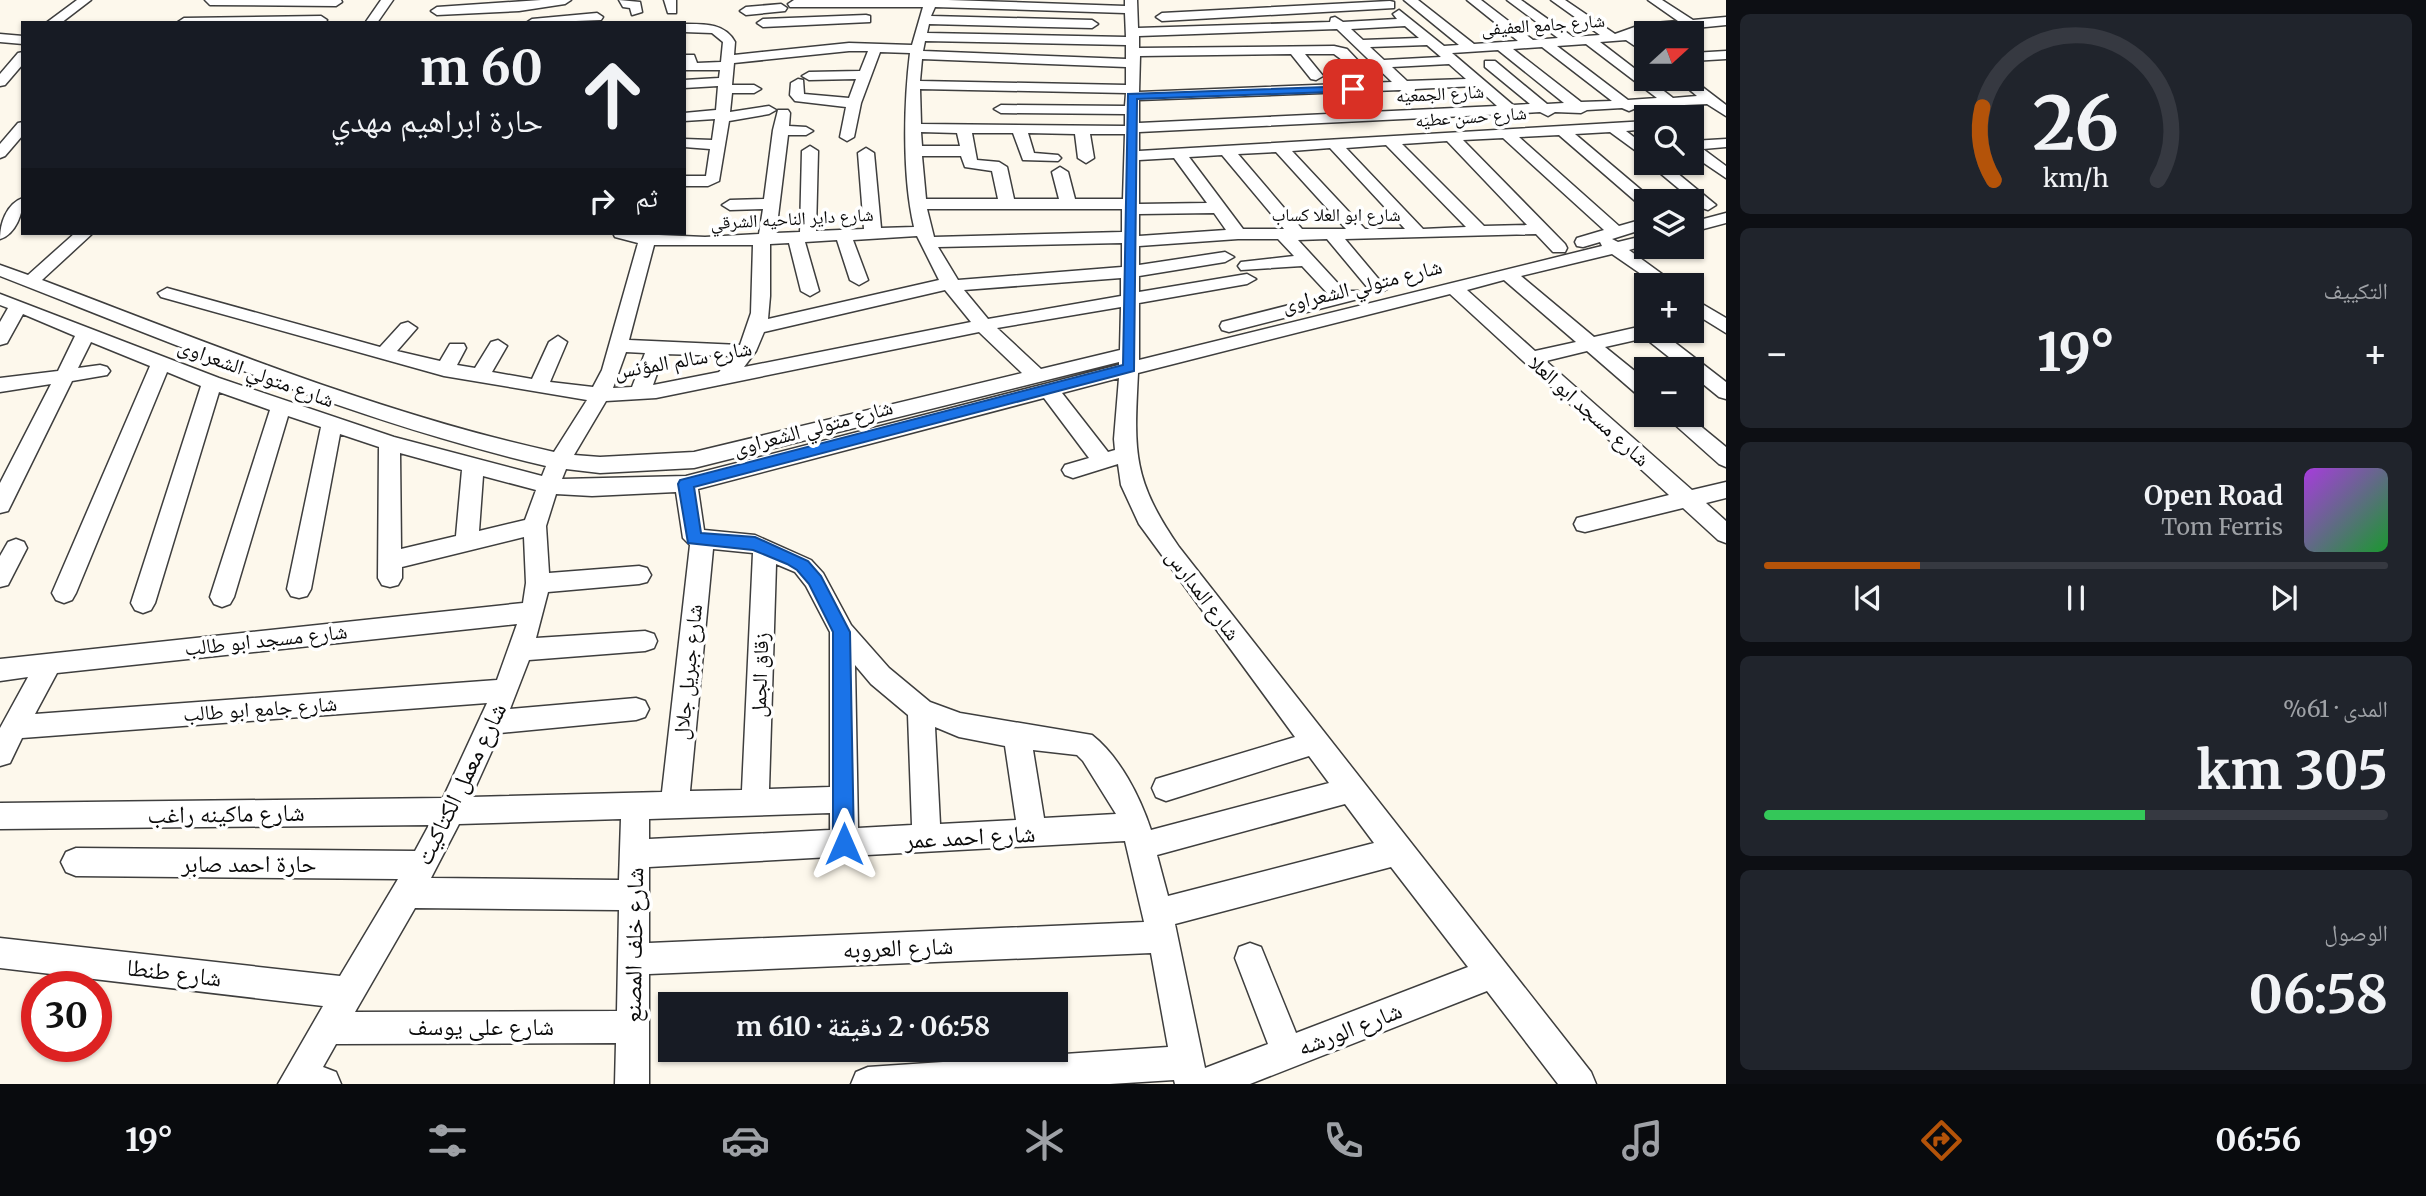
<!DOCTYPE html>
<html lang="ar">
<meta charset="utf-8">
<style>
body{margin:0;font-family:Merriweather,"Noto Naskh Arabic",serif;background:#20242c;color:#f1f3f6;direction:rtl;height:100vh;display:flex;flex-direction:column;font-size:26px;white-space:nowrap}
*{box-sizing:border-box;margin:0}
p{font-size:23px;color:#9ea1a6}
.icon{flex:none;width:38px;height:38px;fill:none;stroke:currentColor;stroke-width:2;stroke-linecap:round;stroke-linejoin:round}
.map{position:relative;flex:1;overflow:hidden;direction:ltr}
.details{display:flex;flex-direction:column;gap:14px;padding:14px;background:#0d0f14;width:700px}
.details>*{flex:none}
.banner{position:absolute;left:21px;top:21px;width:665px;height:214px;border-radius:0px;box-shadow:0 2px 5px #0004;direction:rtl;background:#171b24;color:#f1f3f6;overflow:hidden}
.needle{width:46px;rotate:69deg}
.buttons{position:absolute;left:1634px;top:21px;display:grid;gap:14px}
.buttons a{display:grid;place-items:center;width:70px;height:70px;border-radius:0px;background:#171b24;box-shadow:0 2px 5px #0004;font-size:35px}
.speed{position:absolute;left:21px;top:971px;display:flex;gap:14px;font-size:35px;font-weight:700;text-align:center}
.speed>*{display:grid;place-content:center;width:91px;height:91px;border-radius:50%;background:#171b24;box-shadow:0 2px 5px #0004;line-height:1}
.speed .limit{border:10px solid #d22;background:#fff;color:#111}
.pin{position:absolute;display:grid;place-items:center;width:60px;height:60px;color:#fff;margin:-30px;border-radius:14px;box-shadow:0 4px 10px #0006}
.me{position:absolute;width:77px;margin:-38px;rotate:0deg;stroke-linejoin:round;filter:drop-shadow(0 0 5px #0008)}
.turn{display:flex;align-items:center;gap:24px;height:147px;padding:0 28px;font-size:32px}
.turn .icon{width:91px;height:91px;stroke-width:2.5}
.turn b{display:block;font-size:49px;line-height:60px}
.then{display:flex;align-items:center;height:66px;padding:0 28px;background:#0003;gap:14px;font-size:26px}
.big{font-size:52px;font-weight:700;line-height:1.1}
.details .widget{flex:1;display:flex;flex-direction:column;justify-content:center;gap:10px;min-width:0;padding:0 24px;border-radius:10px;background:#20242c}
.details .dial{align-items:center;gap:0}
.dial svg{height:182px;overflow:visible;fill:none;stroke:#363941;stroke-width:7;stroke-linecap:round;text-anchor:middle}
.dial text{fill:#f1f3f6;stroke:none}
.song{display:flex;align-items:center;gap:21px}
.cover{width:84px;height:84px;border-radius:10px;background:linear-gradient(135deg,hsl(280 70% 55%),hsl(130 70% 35%))}
.played{height:7px;border-radius:4px;background:linear-gradient(90deg,#b45309 25%,#363941 25%)}
.keys{display:flex;justify-content:space-around;direction:ltr}
.heat{display:flex;justify-content:space-between;align-items:center;font-size:38px;direction:ltr}
.charge{height:10px;border-radius:5px;background:linear-gradient(90deg,#34c759 61%,#363941 0)}
.trip{position:absolute;left:658px;top:992px;width:410px;height:70px;border-radius:0px;background:#171b24;box-shadow:0 2px 5px #0004;font-weight:700;line-height:70px;text-align:center;direction:rtl}
.menu{display:flex;height:112px;justify-content:space-around;align-items:center;background:#090b0e;color:#9ea1a6}
.menu .icon{width:49px;height:49px}
.menu .current{color:#b45309}
.menu b{font-size:32px;color:#f1f3f6}
main{display:flex;flex:1;min-height:0}
.map>svg:first-child{display:block}
.lines{fill:none;stroke-linecap:round;stroke-linejoin:round}
.minor-casing{stroke:#3e3e3e;stroke-width:3}
.minor{fill:#fff;fill-rule:evenodd}
.route{fill:#1a73e8;stroke:#114b97;stroke-width:2}
.labels{text-anchor:middle;stroke-width:7;stroke-linejoin:round;paint-order:stroke}
.far-street-label{font-size:18px;fill:#0b0b0b;stroke:#fff}
.street-label{font-size:21px;fill:#0b0b0b;stroke:#fff}
.near-street-label{font-size:24px;fill:#0b0b0b;stroke:#fff}
</style>
<main>
<section class="details">
<div class="widget dial"><svg viewBox="0 0 100 80">
<path d="M14 69A42 42 0 1 1 86 69"/>
<path d="M14 69A42 42 0 0 1 9 37" stroke="#b45309"/>
<text x="50" y="56" font-size="32" font-weight="700">26</text>
<text x="50" y="72" font-size="11">km/h</text>
</svg></div>
<div class="widget"><p>التكييف</p>
<div class="heat"><a>−</a><b class="big">19°</b><a>+</a></div>
</div>
<div class="widget">
<div class="song"><i class="cover"></i><div><b>Open Road</b><p>Tom Ferris</p></div></div>
<div class="played"></div>
<div class="keys"><svg class="icon" aria-label="previous" viewBox="0 0 24 24"><path d="M18 5L8 12l10 7zM5 5v14"/></svg><svg class="icon" aria-label="pause" viewBox="0 0 24 24"><path d="M8 5v14M16 5v14"/></svg><svg class="icon" aria-label="next" viewBox="0 0 24 24"><path d="M6 5l10 7-10 7zM19 5v14"/></svg></div>
</div>
<div class="widget"><p>المدى · 61%</p><b class="big">305 km</b><div class="charge"></div></div>
<div class="widget"><p>الوصول</p><b class="big">06:58</b></div>
</section>
<div class="map">
<svg width="1726" height="1084" viewBox="0 0 1726 1084">
<rect width="100%" height="100%" fill="#fdf8ec"/>
<g class="lines">
<defs>
<g id="minor">
<polygon points="77,0 91,0 61,23 46,23"/>
<polygon points="205,0 341,0 342,2 336,6 210,5"/>
<polygon points="381,0 393,0 377,23 365,23"/>
<polygon points="541,0 571,0 565,4 519,11 437,15 431,11 437,7"/>
<polygon points="619,0 640,2 642,12 632,15 630,8 623,7"/>
<polygon points="664,0 676,0 676,13 668,13"/>
<path d="M794 0H948L1125 6V0H1137L1138 28 1330 22 1331 18 1335 17 1343 22 1397 19 1393 14 1399 10 1444 46 1459 45 1404 0H1418L1474 44 1518 41 1467 0H1481L1533 40 1558 38 1507 0H1521L1573 37 1600 35 1551 0H1565L1615 34 1643 24 1678 21 1648 0H1662L1693 20 1726 17V25L1635 34 1647 44V54L1626 40 1600 42 1673 98 1697 96 1677 79H1692L1726 105V116L1707 104 1684 105 1697 117 1692 121V117H1681L1667 106 1636 108 1629 111 1622 108 1587 110 1581 113 1555 112 1548 116 1540 112 1522 113 1521 118 1516 119 1506 114 1139 132V151L1647 121V129L1626 131 1647 147V159L1610 132 1575 134 1653 200 1647 201V208L1641 206 1559 135 1519 137 1619 226 1647 218V228L1612 239 1618 242 1647 235V245L1629 250 1677 285H1657L1612 254 1521 276 1594 337 1647 325V331H1660L1726 382V399L1719 397 1692 375V369H1684L1645 338 1605 347 1647 381V399L1640 397 1587 351 1546 361 1692 490 1726 482V498L1706 503 1726 521V543L1718 540 1683 508 1585 532 1577 530 1574 524 1577 518 1669 495 1450 294 1138 373C1134 452 1132 479 1179 547L1591 1072 1596 1084H1558L1487 991 1250 1084H1175L1174 1080 1110 1084H851L856 1072 868 1067 1168 1047 1151 953 649 974V1084H615L616 1043 336 1044 323 1067 336 1072 341 1084H278L323 1006 0 968V938L340 976 398 879 76 876 66 872 61 862 66 852 76 848 415 851 429 825 0 829V803L443 798 487 703 22 738 10 763 0 766V728L28 677 0 681V659L523 603 526 583 524 537 402 567V578L398 585 390 587 382 585 378 578 379 447 340 434 311 589 307 596 299 598 291 596 287 589 321 427 288 416 234 597 230 604 222 607 214 604 210 597 270 410 219 392 155 603 151 610 143 613 135 610 131 603 201 386 167 372 76 593 72 600 64 603 56 600 52 593 150 366 91 342 78 368 100 365 107 367 110 371 107 375 72 381 11 505 8 511 0 513V483L51 384 0 392V378L58 371 75 336 23 314 7 343 0 345V322L8 308 0 305V294L219 378 394 437 542 476 546 466C358 422 179 346 0 276V265L28 275 75 233H93L42 280C211 344 378 413 554 452L587 400 444 376 161 297 158 293 167 288 380 347 401 324 408 322 417 328 397 351 440 361 450 344H464L466 348 457 365 475 368 491 342 498 340 507 346 492 372 532 379 549 342 558 336 567 342 550 382 593 387 602 370 638 243 615 237 613 233 705 237 759 234 763 209 730 210 722 205 730 200 764 199 773 130 778 110H788L790 113 789 126 806 127 813 131 806 135H788L776 233 800 232 802 151 810 146 818 151 816 231 864 229 858 153 866 148 874 153 881 228 914 227C902 176 904 102 910 53L880 52 861 103 854 137 847 141 840 137 846 107 795 101 790 95 791 83 798 79 803 80 804 94 849 98 856 79 809 80 802 76 809 72 860 71 868 51H849L734 63 732 85H754L761 89 754 93H732L730 112 769 106 776 110 769 114 729 121 719 181 708 186H684V176H706L710 149 684 147V139L712 140 715 119 684 121V113L716 110 718 86 684 88V80L719 78 720 70H686L684 55H694L697 63 721 62 723 42 712 33 684 32V24C704 24 725 23 735 42L734 55 849 43 912 45 923 7H790L788 4ZM935 7 1125 13 1126 37 927 33 929 24 1092 28 1098 24 1092 20 931 16ZM1405 26 1419 38 1363 40 1351 29ZM1337 29 1392 82 1139 92 1140 56 1291 54 1311 79 1316 80 1323 76 1305 54H1334L1357 71 1364 67 1347 49 1334 46 1139 48V36ZM925 41 1126 45V59L923 51ZM1586 44 1657 98 1628 100 1557 46ZM1427 45 1441 57 1384 60 1370 47ZM1542 47 1612 101 1581 102 1513 49ZM1498 50 1564 103 1547 104 1495 61H1485V67L1530 104 1513 105 1452 53ZM922 59 1126 67V85L920 81ZM1449 64 1466 79 1407 81 1392 67ZM1475 86 1497 106 1139 123V100L1400 90 1409 95 1414 94 1415 89ZM920 89 1126 93 1125 106 1001 105 994 109 1001 113 1125 114V126L921 124ZM921 132 957 133 960 146H922ZM972 133H1013L1023 160 1058 161 1061 158 1058 155 1034 153 1028 133 1075 134 1078 158 1086 163 1094 158 1090 134H1125L1123 199H1075L1068 172 1060 167 1052 172 1059 199H1014L1007 167 999 162 977 160ZM1503 138 1604 230 1577 238 1575 242 1577 246 1583 247 1600 242 1602 246 1139 360V303L1247 284 1256 279 1247 274 1139 292V276L1225 262 1234 257 1225 252 1139 265V246L1238 239H1278L1294 256 1241 262 1238 266 1241 270 1302 266 1329 295 1222 322 1220 326 1222 330 1229 332 1358 299 1361 295 1358 291H1345L1298 240 1327 239 1372 293 1378 294 1387 289 1345 239 1536 234 1553 252H1565L1567 248 1565 244 1463 140ZM1447 141 1527 225 1484 226 1402 144ZM1386 145 1466 227 1423 229 1346 148ZM1330 148 1405 229H1365L1292 151ZM1276 152 1346 229H1302L1238 154ZM1222 155 1284 229H1243L1189 157ZM922 156H961L965 167 992 171 998 199H926ZM1174 158 1207 203 1139 204V160ZM927 209H1122V232L934 237ZM1214 213 1226 230 1139 236V214ZM917 236 939 280 768 319 770 296V244L789 243 801 291 810 296 819 291 805 242 837 240 850 280 859 285 868 280 853 240ZM1122 243V267L958 280 938 247ZM654 245H753L751 313 740 345 629 340ZM1121 278V296L988 319 964 290ZM1504 280 1576 342 1535 351 1467 290ZM945 290 971 322 744 367 756 351 764 332ZM1121 307 1120 350 1041 369 997 328ZM979 332 1022 373 694 452 600 457 574 455 606 401 656 398ZM626 352 645 353 632 387 613 388ZM664 354 732 356 719 372 653 385ZM1119 362V365L686 476 562 479 566 469 600 473 694 468ZM1119 378 1114 439 1115 450 1108 452 1062 393ZM1044 398 1089 458 1065 465 1062 470 1065 475 1073 478 1118 464 1121 485 1139 524 1295 737 1156 779 1152 788 1156 797 1166 801 1309 756 1329 783 1151 830C1140 797 1120 757 1092 735L960 713 930 702 889 668 851 625 823 573 811 560 755 535 704 530 698 489ZM400 453 462 470 456 536 401 549ZM483 476 536 490 525 520 479 531ZM676 492 683 538 690 545 662 792 471 797 500 733 636 720 645 717 649 709 645 701 636 698 510 709 529 660 645 651 654 648 657 641 654 634 645 631 536 638 548 592 639 584 647 582 651 575 647 568 639 566 549 573 546 526 556 494 592 496ZM713 549 753 553 742 790 690 791ZM776 564 795 572 806 586 830 632V787L769 789ZM517 624 497 680 35 714 57 673ZM855 665 871 684 908 715 912 825 858 828ZM935 727 959 737 1005 746 1016 820 940 824ZM1033 750 1077 755 1083 761 1116 814 1044 818ZM1345 804 1374 843 1168 896 1157 855ZM830 813V830L649 839V819ZM621 819 619 880 431 878 459 824ZM1125 841 1144 922 649 943V867ZM1391 867 1468 967 1296 1033 1261 947 1250 943 1239 947 1235 958 1268 1044 1205 1068 1175 924ZM415 908 619 910 617 1011 355 1012Z"/>
<polygon points="1390,1 1394,2 1394,8 1162,21 1156,17 1162,13"/>
<polygon points="781,4 787,8 785,11 746,15 740,11 746,7"/>
<polygon points="597,13 603,17 601,20 526,23 532,19"/>
<polygon points="866,15 870,16 870,22 763,27 757,23 763,19"/>
<polygon points="321,16 327,20 325,23 178,22 184,18"/>
<polygon points="0,34 23,36 23,44 0,42"/>
<polygon points="1726,51 1726,59 1692,61 1692,53"/>
<polygon points="23,52 23,64 5,85 0,86 0,74 18,53"/>
<polygon points="23,122 23,135 5,156 0,158 0,144 18,123"/>
<polygon points="1726,139 1726,147 1703,149 1726,166 1726,178 1692,155 1692,141"/>
<polygon points="1648,163 1665,163 1716,205 1708,210 1702,208"/>
<path d="M23 198C23 213 16 234 0 239 0 224 6 204 23 198Z"/>
<polygon points="1726,213 1726,223 1692,232 1692,222"/>
<polygon points="1692,298 1726,318 1726,333 1692,312"/>
<polygon points="1664,415 1687,415 1726,447 1726,467 1719,464"/>
<polygon points="16,539 24,542 27,548 8,585 0,587 0,556 8,542"/>
</g>
</defs>
<!-- minor casing -->
<use href="#minor" class="minor-casing"/>
<!-- minor -->
<use href="#minor" class="minor"/>
</g>
<!-- route -->
<polygon class="route" points="1353,86 1358,89 1357,91 1137,99 1134,371 694,487 701,533 755,537 808,561 821,576 850,632 854,844 851,850 844,853 836,850 833,844 833,632 809,584 797,570 787,564 753,550 688,543 678,484 680,480 1123,365 1128,94"/>
<g class="labels">
<!-- far-street labels -->
<g class="far-street-label">
<text transform="translate(1543 25) rotate(-4)" y="6">شارع جامع العفيفى</text>
<text transform="translate(1440 94) rotate(-3)" y="6">شارع الجمعيه</text>
<text transform="translate(1471 117) rotate(-4)" y="6">شارع حسن عطيه</text>
<text x="1336" y="221">شارع ابو العلا كساب</text>
<text transform="translate(792 219) rotate(-3)" y="6">شارع داير الناحيه الشرقي</text>
</g>
<!-- street labels -->
<g class="street-label">
<text transform="translate(1362 286) rotate(-14)" y="7">شارع متولي الشعراوى</text>
<text transform="translate(683 360) rotate(-10)" y="7">شارع سالم المؤنس</text>
<text transform="translate(256 373) rotate(20)" y="7">شارع متولي الشعراوى</text>
<text transform="translate(1589 411) rotate(42)" y="7">شارع مسجد ابو العلا</text>
<text transform="translate(813 428) rotate(-15)" y="7">شارع متولي الشعراوى</text>
<text transform="translate(1203 595) rotate(53)" y="7">شارع المدارس</text>
<text transform="translate(266 640) rotate(-6)" y="7">شارع مسجد ابو طالب</text>
<text transform="translate(688 672) rotate(-84)" y="7">شارع جبريل جلال</text>
<text transform="translate(760 675) rotate(-88)" y="7">زقاق الجمل</text>
<text transform="translate(260 709) rotate(-4)" y="7">شارع جامع ابو طالب</text>
</g>
<!-- near-street labels -->
<g class="near-street-label">
<text transform="translate(461 784) rotate(-64)" y="8">شارع معمل الكتاكيت</text>
<text transform="translate(226 814) rotate(-1)" y="8">شارع ماكينه راغب</text>
<text transform="translate(970 837) rotate(-3)" y="8">شارع احمد عمر</text>
<text x="249" y="872">حارة احمد صابر</text>
<text transform="translate(634 945) rotate(-89)" y="8">شارع خلف المصنع</text>
<text transform="translate(898 948) rotate(-2)" y="8">شارع العروبه</text>
<text transform="translate(174 973) rotate(7)" y="8">شارع طنطا</text>
<text x="481" y="1035">شارع على يوسف</text>
<text transform="translate(1350 1029) rotate(-21)" y="8">شارع الورشه</text>
</g>
</g>
</svg>
<div class="buttons">
<a><svg class="needle" viewBox="-14 -14 28 28"><path d="M0-13l5 13h-10z" fill="#e53935"/><path d="M0 13l5-13h-10z" fill="#9ea1a6"/></svg></a>
<a><svg class="icon" aria-label="search" viewBox="0 0 24 24"><circle cx="10" cy="10" r="6"/><path d="M15 15l6 6"/></svg></a>
<a><svg class="icon" aria-label="layers" viewBox="0 0 24 24"><path d="M12 4l9 5-9 5-9-5zM3 14l9 5 9-5"/></svg></a>
<a>+</a>
<a>−</a>
</div>
<div class="speed"><div class="limit">30</div></div>
<div class="pin" style="left:1353px;top:89px;background:#d93025"><svg class="icon" aria-label="arrive" viewBox="0 0 24 24"><path d="M6 21V4h12l-3 4 3 4H6"/></svg></div>
<svg class="me" style="left:844px;top:844px" viewBox="-20 -20 40 40"><path d="M0-17L14 15 0 8-14 15z" fill="#1a73e8" stroke="#fff" stroke-width="4"/></svg>
<div class="trip">06:58 · 2 دقيقة · 610 m</div>
<div class="banner">
<div class="turn"><svg class="icon" aria-label="ahead" viewBox="0 0 24 24"><path d="M12 20V5M6 11l6-6 6 6"/></svg><div><b>60 m</b>حارة ابراهيم مهدي</div></div>
<div class="then">ثم<svg class="icon" aria-label="right" viewBox="0 0 24 24"><path d="M7 20v-9h11M14 6l5 5-5 5"/></svg></div>
</div>
</div>
</main>
<nav class="menu">
<b>06:56</b>
<svg class="icon current" aria-label="directions" viewBox="0 0 24 24"><path d="M12 3l9 9-9 9-9-9zM9 14v-3h6M13 9l2 2-2 2"/></svg>
<svg class="icon" aria-label="music" viewBox="0 0 24 24"><path d="M9 18V5l10-2v13"/><circle cx="6" cy="18" r="3"/><circle cx="16" cy="16" r="3"/></svg>
<svg class="icon" aria-label="phone" viewBox="0 0 24 24"><path d="M5 4h4l2 5-3 2q2 4 5 5l2-3 5 2v4C11 20 4 13 5 4z"/></svg>
<svg class="icon" aria-label="climate" viewBox="0 0 24 24"><path d="M12 3v18M4 7l16 10M4 17L20 7"/></svg>
<svg class="icon" aria-label="car" viewBox="0 0 24 24"><path d="M5 17H2v-5l4-1 3-4h7l3 4 3 1v5h-3M9 17h6M6 11h13"/><circle cx="7" cy="17" r="2"/><circle cx="17" cy="17" r="2"/></svg>
<svg class="icon" aria-label="filters" viewBox="0 0 24 24"><path d="M4 7h16M4 17h16"/><circle cx="9" cy="7" r="2"/><circle cx="15" cy="17" r="2"/></svg>
<b>19°</b>
</nav>
